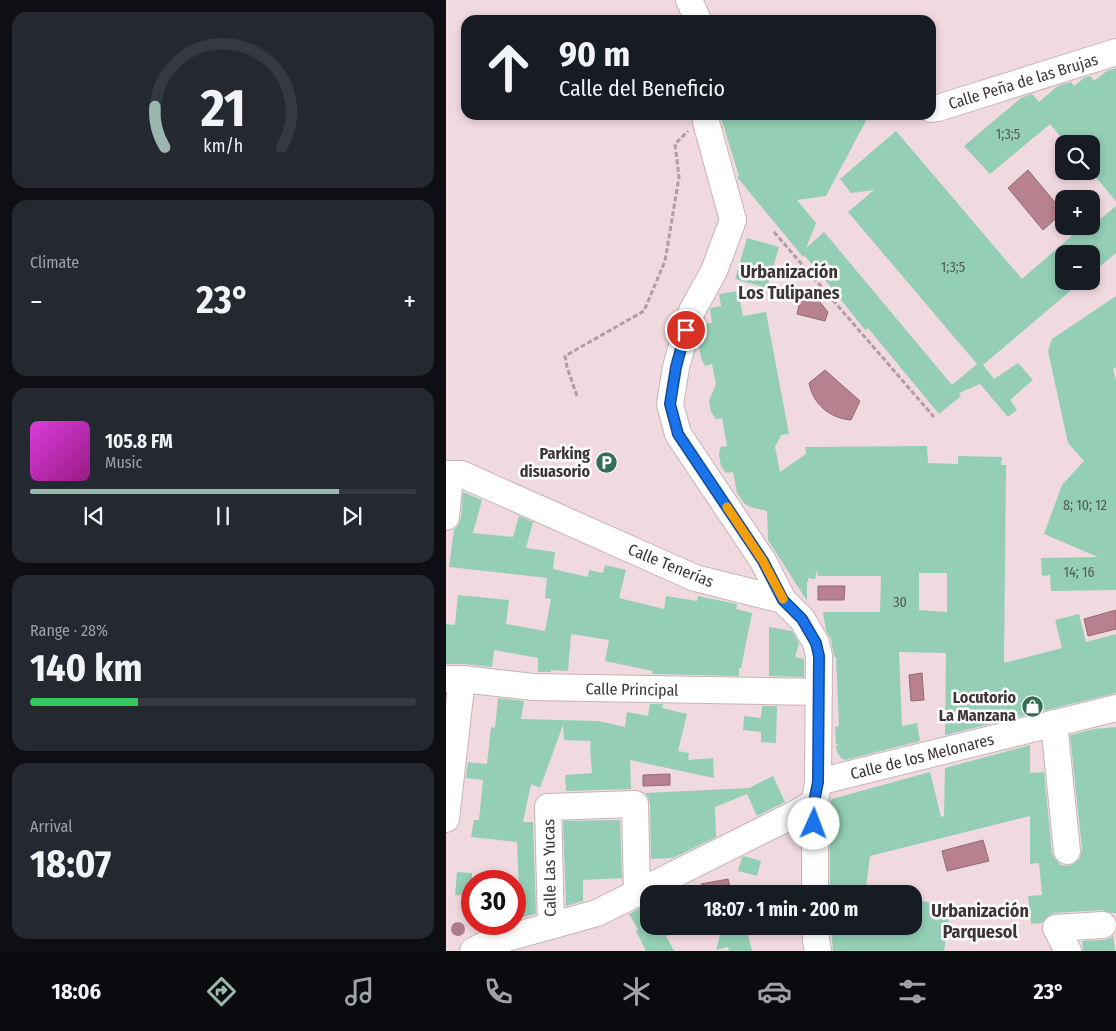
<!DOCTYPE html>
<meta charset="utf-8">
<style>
body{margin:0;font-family:"Fira Sans Condensed",sans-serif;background:#242831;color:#f1f3f6;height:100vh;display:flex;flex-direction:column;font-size:19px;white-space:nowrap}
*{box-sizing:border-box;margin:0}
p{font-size:16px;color:#9ea1a6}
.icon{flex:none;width:28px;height:28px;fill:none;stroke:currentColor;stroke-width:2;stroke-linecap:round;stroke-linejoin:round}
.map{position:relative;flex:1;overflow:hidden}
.side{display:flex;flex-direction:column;gap:12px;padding:12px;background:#0d0f14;width:446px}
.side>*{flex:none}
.banner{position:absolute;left:15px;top:15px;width:475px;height:105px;border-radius:15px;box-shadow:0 2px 8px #0003;background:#171b24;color:#f1f3f6;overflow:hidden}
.controls{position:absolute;left:609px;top:135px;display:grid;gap:10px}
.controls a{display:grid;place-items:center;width:45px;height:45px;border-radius:10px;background:#171b24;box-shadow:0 2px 8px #0003;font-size:25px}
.speed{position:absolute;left:15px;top:870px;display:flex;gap:10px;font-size:25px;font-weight:700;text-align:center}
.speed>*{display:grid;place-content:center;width:65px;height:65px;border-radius:50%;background:#171b24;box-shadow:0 2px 8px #0003;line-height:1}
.speed .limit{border:8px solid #d22;background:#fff;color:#111}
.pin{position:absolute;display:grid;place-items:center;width:42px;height:42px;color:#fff;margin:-21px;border:2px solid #fff;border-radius:50%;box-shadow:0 1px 5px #0007}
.me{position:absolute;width:55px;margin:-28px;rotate:2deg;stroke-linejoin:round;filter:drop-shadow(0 0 4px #0008)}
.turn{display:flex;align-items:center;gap:18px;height:105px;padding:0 15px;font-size:22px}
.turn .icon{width:65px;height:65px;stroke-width:2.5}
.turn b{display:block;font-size:35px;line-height:42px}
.big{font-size:38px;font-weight:700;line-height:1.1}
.side .tile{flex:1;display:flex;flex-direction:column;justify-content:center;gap:8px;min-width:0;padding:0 18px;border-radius:15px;background:#242831}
.side .dial{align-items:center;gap:0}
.dial svg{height:130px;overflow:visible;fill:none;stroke:#363941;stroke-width:7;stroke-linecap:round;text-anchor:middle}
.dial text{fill:#f1f3f6;stroke:none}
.song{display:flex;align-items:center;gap:15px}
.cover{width:60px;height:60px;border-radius:8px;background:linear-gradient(135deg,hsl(300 70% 55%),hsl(310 70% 35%))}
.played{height:5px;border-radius:2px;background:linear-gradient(90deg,#9cb7ae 80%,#363941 80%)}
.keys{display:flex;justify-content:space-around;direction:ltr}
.heat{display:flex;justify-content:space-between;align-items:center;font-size:28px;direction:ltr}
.charge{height:8px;border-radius:4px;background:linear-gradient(90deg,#34c759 28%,#363941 0)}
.trip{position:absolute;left:194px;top:885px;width:282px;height:50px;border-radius:15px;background:#171b24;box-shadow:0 2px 8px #0003;font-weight:700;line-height:50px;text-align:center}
.dock{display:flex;height:80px;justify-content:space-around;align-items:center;background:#090b0e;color:#9ea1a6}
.dock .icon{width:35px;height:35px}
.dock .on{color:#9cb7ae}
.dock b{font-size:22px;color:#f1f3f6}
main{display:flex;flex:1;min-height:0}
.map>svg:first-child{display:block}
.water{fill:#b78190;stroke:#926a75}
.building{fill:#93ceb5;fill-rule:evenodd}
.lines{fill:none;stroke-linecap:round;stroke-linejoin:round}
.minor-casing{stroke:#c8b3b8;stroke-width:28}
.path{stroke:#af9ea2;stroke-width:3;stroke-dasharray:5 2.5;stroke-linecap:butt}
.minor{stroke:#fff;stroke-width:26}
.tree{fill:#ac7c8b}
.route-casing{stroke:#114b97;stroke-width:12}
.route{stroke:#1a73e8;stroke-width:9}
.slow{stroke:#f59e0b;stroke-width:9}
.labels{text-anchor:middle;stroke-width:5;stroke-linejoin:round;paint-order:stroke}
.number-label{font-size:14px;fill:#525b56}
.street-label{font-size:16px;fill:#3d3537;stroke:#fff}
.poi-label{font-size:16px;font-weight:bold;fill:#3d3537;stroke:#fff;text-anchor:end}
.neighbourhood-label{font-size:18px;font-weight:bold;fill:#3d3537;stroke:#fff}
</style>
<main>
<section class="side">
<div class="tile dial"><svg viewBox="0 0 100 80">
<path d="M14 69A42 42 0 1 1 86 69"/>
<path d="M14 69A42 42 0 0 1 8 44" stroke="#9cb7ae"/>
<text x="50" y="56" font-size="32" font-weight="700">21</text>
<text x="50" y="72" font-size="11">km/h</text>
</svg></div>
<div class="tile"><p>Climate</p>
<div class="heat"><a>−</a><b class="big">23°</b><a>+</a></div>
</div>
<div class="tile">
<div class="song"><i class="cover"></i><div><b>105.8 FM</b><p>Music</p></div></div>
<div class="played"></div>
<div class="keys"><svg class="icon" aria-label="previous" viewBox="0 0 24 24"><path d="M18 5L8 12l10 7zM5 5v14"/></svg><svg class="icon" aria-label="pause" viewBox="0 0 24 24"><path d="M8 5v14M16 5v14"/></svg><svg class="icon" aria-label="next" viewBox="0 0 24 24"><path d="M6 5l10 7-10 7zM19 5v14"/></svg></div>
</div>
<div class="tile"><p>Range · 28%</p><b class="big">140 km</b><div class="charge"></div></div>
<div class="tile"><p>Arrival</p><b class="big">18:07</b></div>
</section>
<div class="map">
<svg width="670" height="951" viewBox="0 0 670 951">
<rect width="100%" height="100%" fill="#f0dadf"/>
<!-- water -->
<g class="water">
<polygon points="582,170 617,212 597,230 562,188"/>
<polygon points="356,292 368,295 382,312 379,321 351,314"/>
<path d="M379 370 414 401 405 420C383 418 367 404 363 383Z"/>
<polygon points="372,586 399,586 398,600 372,600"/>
<polygon points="670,610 670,629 642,636 638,619"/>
<polygon points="476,673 478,700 465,701 463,675"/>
<polygon points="224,774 224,785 197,786 197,775"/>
<polygon points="537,840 543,861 501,871 496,851"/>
<polygon points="282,879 285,891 275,894 257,894 255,884"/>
</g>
<!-- building -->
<g class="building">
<polygon points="670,68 670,201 645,172 645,144 621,144 604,124 544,174 518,146 575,98 586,94 593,102 612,86 625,82 628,86 638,78 644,76 648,81 661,71"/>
<polygon points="274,115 423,115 380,196 351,200 370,223 360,248 378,232 506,385 531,364 402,212 428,190 405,193 394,179 450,131 576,279 637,226 646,226 670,206 670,253 645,274 645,254 618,254 618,281 636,281 537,365 548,379 572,363 587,380 564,400 571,410 562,417 534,384 513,393 515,396 493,414 422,328 419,330 372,271 358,255 357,257 291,177 293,176"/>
<polygon points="301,238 333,247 321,288 289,279"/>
<path d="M292 291 297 316 320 312 343 434 335 435 329 447 334 472 360 454 359 447 481 446 482 463 512 464V456L556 457 555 465H560L558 663 616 648 609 620 633 614 640 642 670 634V693L499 735 500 653 453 652 456 726 471 723 474 741 399 760 395 758 391 752 390 746 393 744H390L389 727 393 726 390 657H388L385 639 380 631 377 612H434L435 576H372L371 570 369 579 362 578V582H361V601L322 540 321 511 304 507 298 503 291 493 287 472 280 473 275 466 273 455 274 447 281 446 276 418 270 419 265 412 263 401 270 384 266 364 259 366 255 358 253 347 255 339 261 337 259 324 266 323 264 310 265 308 275 306 273 294ZM473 573H501V612L473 610Z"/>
<polygon points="670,296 670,367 667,369 670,381 670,590 605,591 604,575 596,576 595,558 652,557 598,534 616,485 638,461 622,443 602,351 606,339"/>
<polygon points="17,492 36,500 27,533 67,537 73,516 87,522 80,548 109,552 107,569 142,577 143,570 157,573 159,565 180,570 173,598 218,609 220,596 251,601 252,596 291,604 290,609 306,613 295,668 293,668 293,676 206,674 207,671 159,661 163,640 125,634 122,671 105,670 105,672 92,672 92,658 48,650 46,667 18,664 0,664 0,624 9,625 12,595 63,600 60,624 99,631 105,599 99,598 101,578 3,567 8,530 12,525 15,518"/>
<polygon points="323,627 346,631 353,643 349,657 358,659 358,677 323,676"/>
<polygon points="52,698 78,701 75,719 152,721 179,727 181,712 202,716 204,704 217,704 216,708 241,714 232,751 243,753 242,760 267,758 268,778 184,760 185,789 120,791 119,775 146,773 144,747 145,741 118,740 117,725 94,788 85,784 77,822 87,822 90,914 74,918 71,842 25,837 28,820 33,820 37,780 20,778 22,762 41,764 45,727 49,728"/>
<polygon points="316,706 331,706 330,743 315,742 315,732 297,730 298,716 315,718"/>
<polygon points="670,727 670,913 665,913 656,910 609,913 602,916 596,923 585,924 582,896 596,895 593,863 584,864 584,816 424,856 419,894 384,894 384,803 386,799 484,772 495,817 498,816 499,768 584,745 584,773 598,772 606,853 609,859 615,865 622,866 629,863 634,858 636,849 624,735 648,729"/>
<polygon points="327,776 339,802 311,816 301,794 269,807 270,837 227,858 205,859 204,804 202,797 199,793 303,788"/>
<polygon points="174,820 176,878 137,880 137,901 120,906 117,821"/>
<polygon points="298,856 315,861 311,876 292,871 296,857"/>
<polygon points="11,872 26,873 26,896 9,895"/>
<polygon points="468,900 505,905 498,951 387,951 385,926 468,926"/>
<polygon points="202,904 202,926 240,926 220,936 228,951 200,951 190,931 192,929 183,914"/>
<polygon points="283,926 300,926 306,951 283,951 282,947 270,950 276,928"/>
<polygon points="667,935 669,951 637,951 636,941 658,940 665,938"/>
</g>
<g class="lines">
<defs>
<g id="minor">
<polyline points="243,0 252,20"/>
<polyline points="485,109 492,108 670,52"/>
<polyline points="259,115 260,122 287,220 268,271 246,311 230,367 224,404 232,434 317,561 337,600"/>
<polyline points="0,474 15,474 249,578 337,600 356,619 370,643 373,656 372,782 369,802 369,894"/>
<polyline points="0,517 4,474"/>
<polyline points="0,679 16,679 87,687 373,692"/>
<polyline points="608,723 621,851"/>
<polyline points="372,782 670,708"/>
<polyline points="0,819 16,679"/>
<polyline points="105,926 102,807 189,804 191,894"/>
<polyline points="370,926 370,940 372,951"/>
<polyline points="27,951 43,943 151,913 349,814 369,802"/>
<polyline points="622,951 610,928 657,925"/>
</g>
</defs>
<!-- minor casing -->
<use href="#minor" class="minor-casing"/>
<!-- path -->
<g class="path">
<polyline points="328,232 488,417"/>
<polyline points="131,396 121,367 119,356 198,311 219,261 233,177 229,144 242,131"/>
</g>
<!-- minor -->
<use href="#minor" class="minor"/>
</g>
<!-- trees -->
<circle class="tree" cx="12" cy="929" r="7"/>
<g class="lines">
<defs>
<polyline id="route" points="240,330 230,367 224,404 232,434 317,561 337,600 356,619 370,643 373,656 372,782 368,802 368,824"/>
</defs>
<!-- route casing -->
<use href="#route" class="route-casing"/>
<!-- route -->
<use href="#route" class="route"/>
<!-- slow -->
<polyline class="slow" points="281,507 317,561 337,599"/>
</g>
<!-- icons -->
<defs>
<symbol id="parking-disc" viewBox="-11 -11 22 22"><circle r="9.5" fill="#336e57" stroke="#fff"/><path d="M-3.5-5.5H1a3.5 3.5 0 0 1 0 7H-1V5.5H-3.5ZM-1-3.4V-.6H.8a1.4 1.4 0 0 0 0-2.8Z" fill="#fff"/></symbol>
<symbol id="shop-disc" viewBox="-11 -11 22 22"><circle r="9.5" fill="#336e57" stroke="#fff"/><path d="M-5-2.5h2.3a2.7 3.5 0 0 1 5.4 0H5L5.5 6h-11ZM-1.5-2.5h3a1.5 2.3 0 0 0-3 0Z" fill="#fff"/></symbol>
</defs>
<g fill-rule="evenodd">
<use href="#parking-disc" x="148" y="450" width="25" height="25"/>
<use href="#shop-disc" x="574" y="694" width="25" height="25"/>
</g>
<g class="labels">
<!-- number labels -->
<g class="number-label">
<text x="562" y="139">1;3;5</text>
<text x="507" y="272">1;3;5</text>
<text x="639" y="510">8; 10; 12</text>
<text x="633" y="577">14; 16</text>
<text x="454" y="607">30</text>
</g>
<!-- street labels -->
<g class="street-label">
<text transform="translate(577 81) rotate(-17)" y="6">Calle Peña de las Brujas</text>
<text transform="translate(225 565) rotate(22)" y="6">Calle Tenerías</text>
<text transform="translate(186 689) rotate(1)" y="6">Calle Principal</text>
<text transform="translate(476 756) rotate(-14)" y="6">Calle de los Melonares</text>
<text transform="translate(103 868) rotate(-91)" y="6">Calle Las Yucas</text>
</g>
<!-- poi labels -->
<g class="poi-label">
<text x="144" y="459">Parking<tspan x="144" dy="18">disuasorio</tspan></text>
<text x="570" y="703">Locutorio<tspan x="570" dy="18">La Manzana</tspan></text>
</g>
<!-- neighbourhood labels -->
<g class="neighbourhood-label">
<text x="343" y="278">Urbanización<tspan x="343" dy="21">Los Tulipanes</tspan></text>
<text x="534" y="917">Urbanización<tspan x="534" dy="21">Parquesol</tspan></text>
</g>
</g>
</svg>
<div class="controls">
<a><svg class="icon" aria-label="search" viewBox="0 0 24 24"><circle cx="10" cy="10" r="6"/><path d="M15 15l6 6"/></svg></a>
<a>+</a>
<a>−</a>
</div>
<div class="speed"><div class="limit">30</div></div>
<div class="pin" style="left:240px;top:330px;background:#d93025"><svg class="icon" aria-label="arrive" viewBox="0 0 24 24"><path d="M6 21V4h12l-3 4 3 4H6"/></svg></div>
<svg class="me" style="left:368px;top:824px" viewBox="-20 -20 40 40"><circle r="19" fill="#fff"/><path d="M0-13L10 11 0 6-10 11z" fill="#1a73e8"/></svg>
<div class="trip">18:07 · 1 min · 200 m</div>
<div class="banner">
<div class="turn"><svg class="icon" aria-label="ahead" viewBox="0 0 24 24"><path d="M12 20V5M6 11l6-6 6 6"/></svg><div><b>90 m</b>Calle del Beneficio</div></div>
</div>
</div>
</main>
<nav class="dock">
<b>18:06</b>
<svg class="icon on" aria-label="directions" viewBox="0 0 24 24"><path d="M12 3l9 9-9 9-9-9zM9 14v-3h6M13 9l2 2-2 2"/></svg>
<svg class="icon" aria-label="music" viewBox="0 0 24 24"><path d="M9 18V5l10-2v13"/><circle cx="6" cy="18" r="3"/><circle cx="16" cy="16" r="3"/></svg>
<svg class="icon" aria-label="phone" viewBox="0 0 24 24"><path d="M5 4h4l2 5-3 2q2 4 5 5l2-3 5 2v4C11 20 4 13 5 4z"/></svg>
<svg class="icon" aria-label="climate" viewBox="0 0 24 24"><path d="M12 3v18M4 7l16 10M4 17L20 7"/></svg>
<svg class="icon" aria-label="car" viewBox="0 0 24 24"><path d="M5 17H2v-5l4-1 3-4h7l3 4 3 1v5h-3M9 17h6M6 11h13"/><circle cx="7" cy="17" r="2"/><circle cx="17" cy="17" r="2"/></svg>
<svg class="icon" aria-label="filters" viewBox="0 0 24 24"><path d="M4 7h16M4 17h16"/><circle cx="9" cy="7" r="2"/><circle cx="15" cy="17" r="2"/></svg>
<b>23°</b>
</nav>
